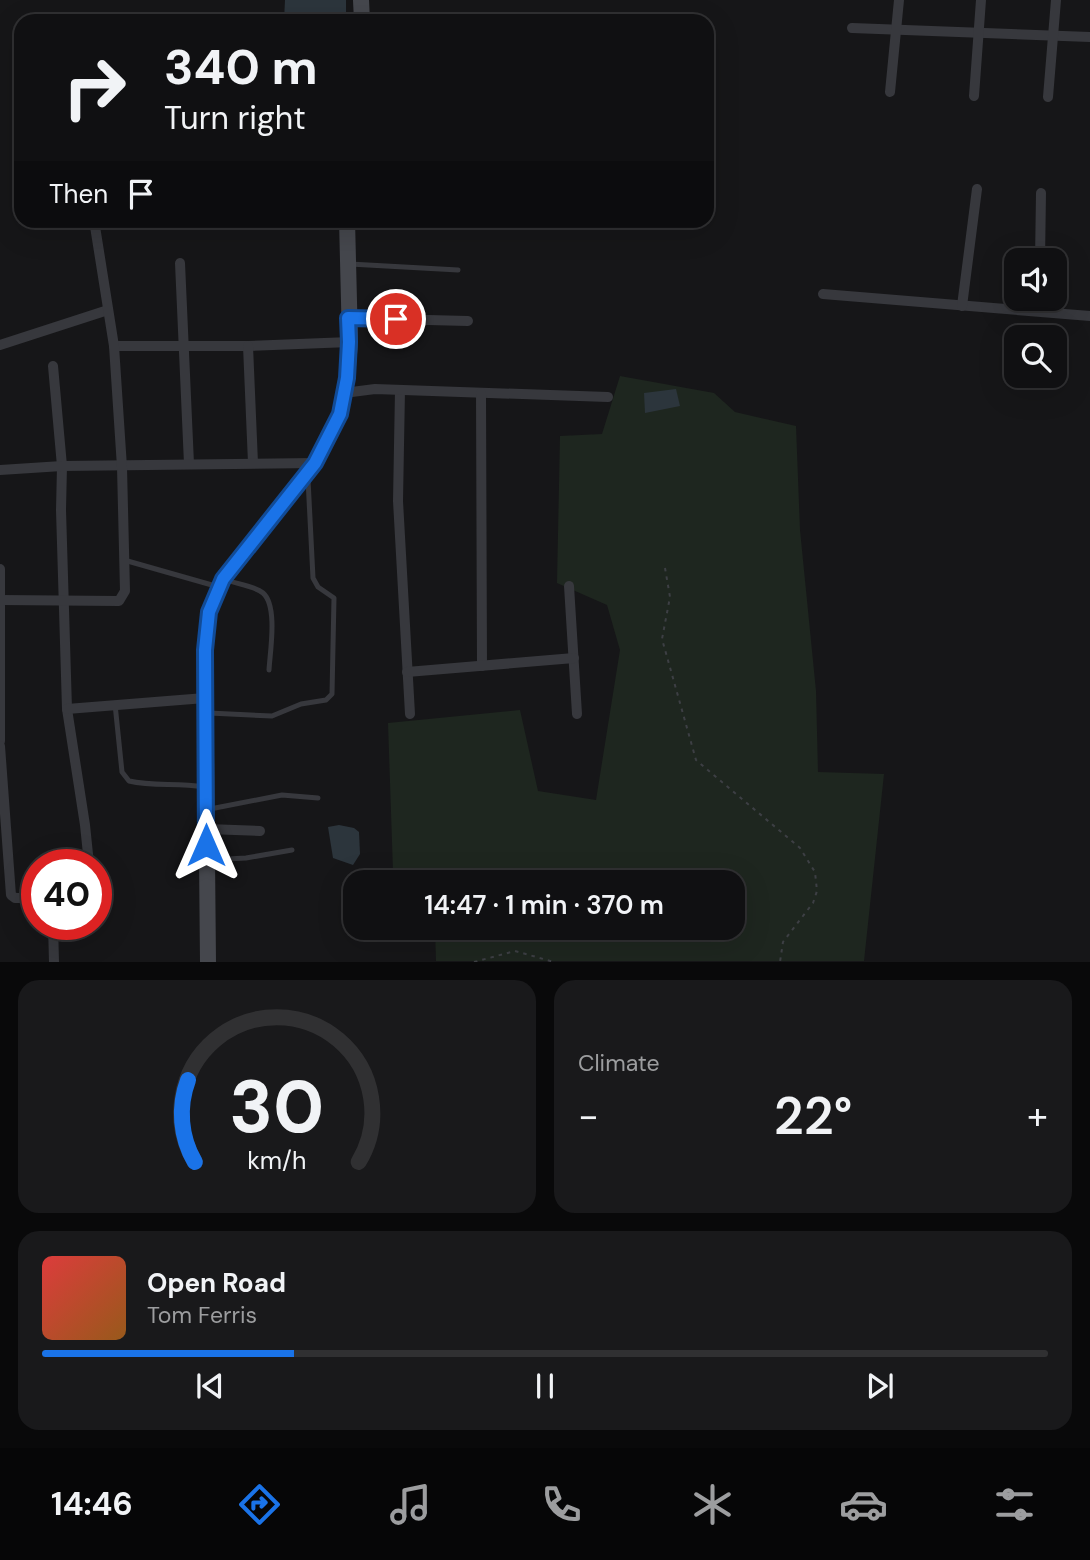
<!DOCTYPE html>
<meta charset="utf-8">
<style>
body{margin:0;font-family:"DM Sans",sans-serif;background:#19191b;color:#f1f3f6;height:100vh;display:flex;flex-direction:column;font-size:26px;white-space:nowrap}
*{box-sizing:border-box;margin:0}
p{font-size:23px;color:#9c9d9f}
.icon{flex:none;width:38px;height:38px;fill:none;stroke:currentColor;stroke-width:2;stroke-linecap:round;stroke-linejoin:round}
.map{position:relative;height:962px;overflow:hidden}
.drawer{display:flex;flex-direction:column;gap:18px;padding:18px;background:#09090a;flex:1}
.drawer>*{flex:none}
.guide{position:absolute;left:14px;top:14px;width:700px;height:214px;border-radius:21px;box-shadow:0 7px 28px #0002,0 0 0 2px #303032;background:#101012;color:#f1f3f6;overflow:hidden}
.controls{position:absolute;left:1004px;top:248px;display:grid;gap:14px}
.controls a{display:grid;place-items:center;width:63px;height:63px;border-radius:14px;background:#101012;box-shadow:0 7px 28px #0002,0 0 0 2px #303032;font-size:35px}
.speed{position:absolute;left:21px;top:849px;display:flex;gap:14px;font-size:35px;font-weight:700;text-align:center}
.speed>*{display:grid;place-content:center;width:91px;height:91px;border-radius:50%;background:#101012;box-shadow:0 7px 28px #0002,0 0 0 2px #303032;line-height:1}
.speed .limit{border:10px solid #d22;background:#fff;color:#111}
.pin{position:absolute;display:grid;place-items:center;width:60px;height:60px;color:#fff;margin:-30px;border:4px solid #fff;border-radius:50%;box-shadow:0 2px 7px #0007}
.me{position:absolute;width:77px;margin:-38px;rotate:0deg;stroke-linejoin:round;filter:drop-shadow(0 0 5px #0008)}
.turn{display:flex;align-items:center;gap:24px;height:147px;padding:0 35px;font-size:32px}
.turn .icon{width:91px;height:91px;stroke-width:2.5}
.turn b{display:block;font-size:49px;line-height:60px}
.then{display:flex;align-items:center;height:66px;padding:0 35px;background:#0003;gap:14px;font-size:26px}
.big{font-size:52px;font-weight:600;line-height:1.1}
.drawer .tile{flex:1;display:flex;flex-direction:column;justify-content:center;gap:10px;min-width:0;padding:0 24px;border-radius:21px;background:#19191b}
.drawer .dial{align-items:center;gap:0}
.dial svg{height:182px;overflow:visible;fill:none;stroke:#303032;stroke-width:7;stroke-linecap:round;text-anchor:middle}
.dial text{fill:#f1f3f6;stroke:none}
.song{display:flex;align-items:center;gap:21px}
.cover{width:84px;height:84px;border-radius:10px;background:linear-gradient(135deg,hsl(0 70% 55%),hsl(30 70% 35%))}
.played{height:7px;border-radius:4px;background:linear-gradient(90deg,#1a73e8 25%,#303032 25%)}
.keys{display:flex;justify-content:space-around;direction:ltr}
.heat{display:flex;justify-content:space-between;align-items:center;font-size:38px;direction:ltr}
.drawer .tiles{flex:1;display:grid;gap:18px;grid-template-columns:1fr 1fr}
.tile:last-child{grid-column:span 2}
.trip{position:absolute;left:343px;top:870px;width:402px;height:70px;border-radius:21px;background:#101012;box-shadow:0 7px 28px #0002,0 0 0 2px #303032;font-weight:600;line-height:70px;text-align:center}
.tabs{display:flex;height:112px;justify-content:space-around;align-items:center;background:#060607;color:#9c9d9f}
.tabs .icon{width:49px;height:49px}
.tabs .current{color:#1a73e8}
.tabs b{font-size:32px;color:#f1f3f6}
.map>svg:first-child{display:block}
.green{fill:#1e261f}
.water{fill:#2c353c}
.lines{fill:none;stroke-linecap:round;stroke-linejoin:round}
.path{stroke:#3d3f44;stroke-width:2;stroke-dasharray:3.5 5;stroke-linecap:butt}
.lane{stroke:#37383d;stroke-width:5}
.street{stroke:#37383d;stroke-width:10}
.secondary{stroke:#45474d;stroke-width:16}
.route-casing{stroke:#114b97;stroke-width:18}
.route{stroke:#1a73e8;stroke-width:12}
</style>
<div class="map">
<svg width="1090" height="962" viewBox="0 0 1090 962">
<rect width="100%" height="100%" fill="#161618"/>
<!-- green -->
<polygon class="green" points="620,376 714,393 735,412 796,426 800,530 816,691 818,772 884,774 864,961 436,961 435,928 733,928 733,882 432,882 431,868 393,871 388,723 520,710 538,791 596,800 620,650 607,605 557,583 560,436 602,434"/>
<!-- water -->
<g class="water">
<polygon points="285,0 346,0 346,21 284,21"/>
<polygon points="676,389 680,406 645,413 644,393"/>
<polygon points="339,825 354,828 359,832 360,854 353,865 333,858 328,827"/>
</g>
<g class="lines">
<!-- path -->
<g class="path">
<polyline points="665,568 670,597 662,639 696,760 800,848 815,872 817,891 813,903 783,942 780,962"/>
<polyline points="474,962 515,951 554,962"/>
</g>
<!-- lane -->
<g class="lane">
<polyline points="350,264 458,270"/>
<polyline points="124,560 219,587"/>
<path d="M226 580C237 584 255 586 263 593 278 606 270 652 269 670"/>
<path d="M115 704 122 772 129 781C154 787 179 782 203 787"/>
<polyline points="209,713 272,716 301,704 326,700 332,694 334,598 318,587 313,578 308,479"/>
<polyline points="210,809 282,795 318,798"/>
<polyline points="208,860 246,858 292,850"/>
</g>
<!-- street -->
<g class="street">
<polyline points="852,28 1090,37"/>
<polyline points="890,92 899,0"/>
<polyline points="974,96 981,0"/>
<polyline points="1048,97 1056,0"/>
<polyline points="21,118 18,121 21,185"/>
<polyline points="1040,261 1041,193"/>
<polyline points="180,263 189,464"/>
<polyline points="823,294 1090,316"/>
<polyline points="962,306 977,189"/>
<polyline points="348,318 468,321"/>
<polyline points="0,345 108,310"/>
<polyline points="114,346 248,346 350,342"/>
<polyline points="248,346 253,463"/>
<polyline points="53,366 62,466 61,510 67,709 85,825 89,864"/>
<polyline points="400,390 398,501 410,714"/>
<polyline points="344,393 375,389 608,397"/>
<polyline points="481,393 482,666"/>
<polyline points="0,470 62,466 315,463"/>
<polyline points="0,569 0,741"/>
<polyline points="569,586 577,714"/>
<polyline points="0,600 119,601 125,591 122,467 114,346 94,220"/>
<polyline points="407,672 574,658"/>
<polyline points="67,709 205,698"/>
<polyline points="0,746 11,895 15,898 37,898"/>
<polyline points="207,829 260,831"/>
<polyline points="53,924 54,962"/>
</g>
<!-- secondary -->
<g class="secondary">
<polyline points="361,0 362,21"/>
<polyline points="208,962 205,650 209,612 223,579 315,463 340,414 347,378 350,342 347,220"/>
</g>
</g>
<g class="lines">
<defs>
<polyline id="route" points="206,845 205,650 209,612 223,579 315,463 340,414 347,378 349,342 348,318 396,319"/>
</defs>
<!-- route casing -->
<use href="#route" class="route-casing"/>
<!-- route -->
<use href="#route" class="route"/>
</g>
</svg>
<div class="controls">
<a><svg class="icon" aria-label="sound" viewBox="0 0 24 24"><path d="M4 9h4l5-4v14l-5-4H4zM17 9q2 3 0 6"/></svg></a>
<a><svg class="icon" aria-label="search" viewBox="0 0 24 24"><circle cx="10" cy="10" r="6"/><path d="M15 15l6 6"/></svg></a>
</div>
<div class="speed"><div class="limit">40</div></div>
<div class="pin" style="left:396px;top:319px;background:#d93025"><svg class="icon" aria-label="arrive" viewBox="0 0 24 24"><path d="M6 21V4h12l-3 4 3 4H6"/></svg></div>
<svg class="me" style="left:206px;top:845px" viewBox="-20 -20 40 40"><path d="M0-17L14 15 0 8-14 15z" fill="#1a73e8" stroke="#fff" stroke-width="4"/></svg>
<div class="trip">14:47 · 1 min · 370 m</div>
<div class="guide">
<div class="turn"><svg class="icon" aria-label="right" viewBox="0 0 24 24"><path d="M7 20v-9h11M14 6l5 5-5 5"/></svg><div><b>340 m</b>Turn right</div></div>
<div class="then">Then<svg class="icon" aria-label="arrive" viewBox="0 0 24 24"><path d="M6 21V4h12l-3 4 3 4H6"/></svg></div>
</div>
</div>
<section class="drawer">
<div class="tiles">
<div class="tile dial"><svg viewBox="0 0 100 80">
<path d="M14 69A42 42 0 1 1 86 69"/>
<path d="M14 69A42 42 0 0 1 11 33" stroke="#1a73e8"/>
<text x="50" y="56" font-size="32" font-weight="700">30</text>
<text x="50" y="72" font-size="11">km/h</text>
</svg></div>
<div class="tile"><p>Climate</p>
<div class="heat"><a>−</a><b class="big">22°</b><a>+</a></div>
</div>
<div class="tile">
<div class="song"><i class="cover"></i><div><b>Open Road</b><p>Tom Ferris</p></div></div>
<div class="played"></div>
<div class="keys"><svg class="icon" aria-label="previous" viewBox="0 0 24 24"><path d="M18 5L8 12l10 7zM5 5v14"/></svg><svg class="icon" aria-label="pause" viewBox="0 0 24 24"><path d="M8 5v14M16 5v14"/></svg><svg class="icon" aria-label="next" viewBox="0 0 24 24"><path d="M6 5l10 7-10 7zM19 5v14"/></svg></div>
</div>
</div>
</section>
<nav class="tabs">
<b>14:46</b>
<svg class="icon current" aria-label="directions" viewBox="0 0 24 24"><path d="M12 3l9 9-9 9-9-9zM9 14v-3h6M13 9l2 2-2 2"/></svg>
<svg class="icon" aria-label="music" viewBox="0 0 24 24"><path d="M9 18V5l10-2v13"/><circle cx="6" cy="18" r="3"/><circle cx="16" cy="16" r="3"/></svg>
<svg class="icon" aria-label="phone" viewBox="0 0 24 24"><path d="M5 4h4l2 5-3 2q2 4 5 5l2-3 5 2v4C11 20 4 13 5 4z"/></svg>
<svg class="icon" aria-label="climate" viewBox="0 0 24 24"><path d="M12 3v18M4 7l16 10M4 17L20 7"/></svg>
<svg class="icon" aria-label="car" viewBox="0 0 24 24"><path d="M5 17H2v-5l4-1 3-4h7l3 4 3 1v5h-3M9 17h6M6 11h13"/><circle cx="7" cy="17" r="2"/><circle cx="17" cy="17" r="2"/></svg>
<svg class="icon" aria-label="filters" viewBox="0 0 24 24"><path d="M4 7h16M4 17h16"/><circle cx="9" cy="7" r="2"/><circle cx="15" cy="17" r="2"/></svg>
</nav>
